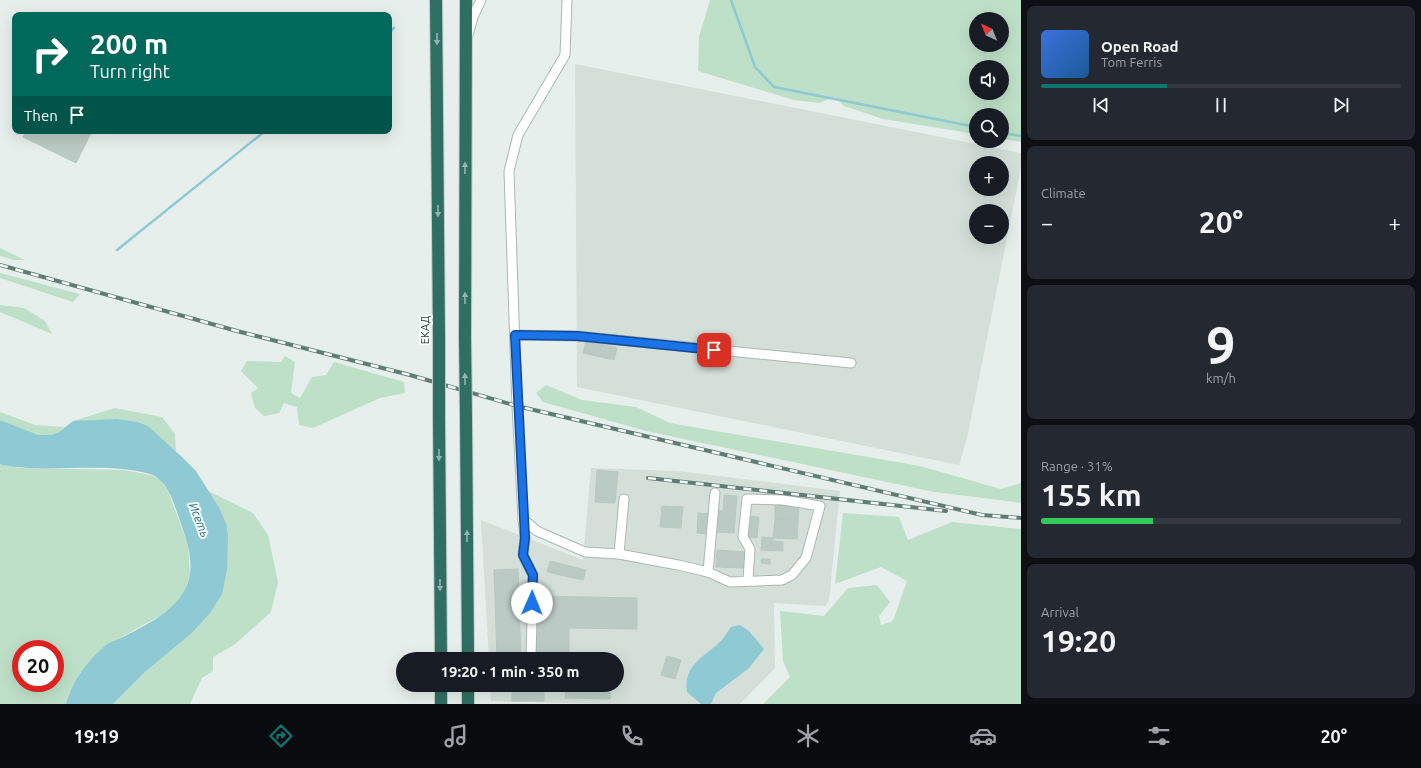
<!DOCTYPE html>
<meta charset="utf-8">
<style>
body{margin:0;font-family:Ubuntu,sans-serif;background:#242831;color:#f1f3f6;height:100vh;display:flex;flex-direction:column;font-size:15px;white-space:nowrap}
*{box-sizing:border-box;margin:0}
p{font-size:13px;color:#9ea1a6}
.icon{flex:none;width:22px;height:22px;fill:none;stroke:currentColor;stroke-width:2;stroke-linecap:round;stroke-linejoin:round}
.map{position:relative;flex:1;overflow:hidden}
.details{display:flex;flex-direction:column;gap:6px;padding:6px;background:#0d0f14;width:400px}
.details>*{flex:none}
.guide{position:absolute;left:12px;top:12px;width:380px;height:122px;border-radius:8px;box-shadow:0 4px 16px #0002;background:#00695c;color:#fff;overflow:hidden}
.needle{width:26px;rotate:317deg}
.fabs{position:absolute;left:969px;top:12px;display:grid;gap:8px}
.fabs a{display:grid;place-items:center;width:40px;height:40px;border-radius:50%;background:#171b24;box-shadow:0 4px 16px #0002;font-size:20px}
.speed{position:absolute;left:12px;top:640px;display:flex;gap:8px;font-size:20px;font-weight:700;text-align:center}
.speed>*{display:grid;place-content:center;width:52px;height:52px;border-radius:50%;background:#171b24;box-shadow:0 4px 16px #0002;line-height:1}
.speed .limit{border:6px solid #d22;background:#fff;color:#111}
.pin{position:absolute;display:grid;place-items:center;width:34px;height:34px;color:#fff;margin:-17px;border-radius:8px;box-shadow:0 2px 6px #0006}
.me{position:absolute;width:44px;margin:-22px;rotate:1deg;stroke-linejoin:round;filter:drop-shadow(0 0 3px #0008)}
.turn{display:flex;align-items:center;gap:14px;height:84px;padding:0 12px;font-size:18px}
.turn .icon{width:52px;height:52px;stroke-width:2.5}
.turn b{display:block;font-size:28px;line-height:34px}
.then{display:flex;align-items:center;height:38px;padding:0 12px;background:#0003;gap:8px;font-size:15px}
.big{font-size:30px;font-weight:700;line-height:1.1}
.details .card{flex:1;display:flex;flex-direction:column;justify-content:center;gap:6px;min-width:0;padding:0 14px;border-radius:8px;background:#242831}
.details .dial{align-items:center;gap:0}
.dial b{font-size:52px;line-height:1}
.song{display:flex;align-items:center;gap:12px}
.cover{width:48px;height:48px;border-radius:6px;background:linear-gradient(135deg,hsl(220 70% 55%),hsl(210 70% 35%))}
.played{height:4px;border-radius:2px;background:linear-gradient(90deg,#0f766e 35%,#363941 35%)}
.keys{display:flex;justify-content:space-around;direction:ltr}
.heat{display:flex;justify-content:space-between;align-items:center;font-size:22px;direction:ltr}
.charge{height:6px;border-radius:3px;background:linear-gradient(90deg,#34c759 31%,#363941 0)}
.trip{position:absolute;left:396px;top:652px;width:228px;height:40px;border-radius:20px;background:#171b24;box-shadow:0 4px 16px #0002;font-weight:700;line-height:40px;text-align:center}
.tabs{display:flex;height:64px;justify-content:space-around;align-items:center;background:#090b0e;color:#9ea1a6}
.tabs .icon{width:28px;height:28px}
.tabs .current{color:#0f766e}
.tabs b{font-size:18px;color:#f1f3f6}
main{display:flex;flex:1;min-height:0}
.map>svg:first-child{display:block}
.built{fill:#d4dfda;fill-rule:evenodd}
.green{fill:#bfe0c8;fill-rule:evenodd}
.water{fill:#8ec9d4}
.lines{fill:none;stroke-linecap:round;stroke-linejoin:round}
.stream{stroke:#8ec9d4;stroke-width:2.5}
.building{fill:#bbcac4;stroke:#b8c9c2}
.minor-casing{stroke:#a8b8b2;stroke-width:11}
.highway-casing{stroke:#c2cac8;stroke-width:14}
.minor{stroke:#fff;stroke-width:9}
.highway{stroke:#2f6f62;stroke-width:12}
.rail-casing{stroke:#5f7d75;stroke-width:4}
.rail{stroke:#f7fbf9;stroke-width:2.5;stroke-dasharray:8;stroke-linecap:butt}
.highway-bridge-casing{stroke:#c2cac8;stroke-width:14;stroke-linecap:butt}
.highway-bridge{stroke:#2f6f62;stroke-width:12}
.oneway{fill:#93b5ae}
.route-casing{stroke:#114b97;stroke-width:10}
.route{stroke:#1a73e8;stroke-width:7}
.labels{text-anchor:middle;stroke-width:4;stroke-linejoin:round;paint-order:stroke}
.street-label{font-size:11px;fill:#24423a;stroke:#f7fbf9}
.water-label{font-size:12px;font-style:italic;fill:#1c6f80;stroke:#f7fbf9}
</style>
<main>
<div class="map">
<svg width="1021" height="704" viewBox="0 0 1021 704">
<rect width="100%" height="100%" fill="#e6efeb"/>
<!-- built -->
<g class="built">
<path d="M575 64 1021 153V168L967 438 959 465 577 387ZM976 163H1002V189H976ZM976 211H1002V237H976Z"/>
<polygon points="591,468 678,471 840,491 829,601 825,606 774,603 775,668 740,704 603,704 491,701 490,685 617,685 617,659 489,659 481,520 583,560"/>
</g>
<!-- green -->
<g class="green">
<path d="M710 0H1021V142L1002 139V115H976V134L883 119 844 106 835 97 819 103 794 100 698 71 699 37ZM976 19H1002V45H976ZM976 67H1002V93H976Z"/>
<polygon points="0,248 25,260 14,260 0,256"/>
<polygon points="0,273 80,294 73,302 0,278"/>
<polygon points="0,305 24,308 45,321 52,334 0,312"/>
<polygon points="285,356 295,362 291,393 300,398 312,377 326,375 334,362 404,382 405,393 380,398 313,428 299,425 297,407 284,403 279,413 264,416 255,408 251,393 258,388 241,371 247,361 281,362"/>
<polygon points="546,385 582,400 636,407 670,423 920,466 1001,489 1021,483 1021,503 934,492 646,431 543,402 536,393"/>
<polygon points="115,408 162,417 175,434 176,451 170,447 73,421"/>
<path d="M0 412 35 425 64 427C48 446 19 428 0 420Z"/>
<path d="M0 464 21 468 124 470 151 475 161 480 168 491 188 545 190 573 185 592 176 604 161 615 107 645 80 673 69 693 66 704H0ZM21 649H55V683H21Z"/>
<polygon points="208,491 253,513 268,535 278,582 271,612 234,645 213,657 213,671 202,678 190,704 113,704 145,672 193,632 210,613 226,523 220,509"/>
<polygon points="843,513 899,517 908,540 952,522 1021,529 1021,704 763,704 790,677 783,661 780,611 824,616 848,588 877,585 890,602 879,616 881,625 893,621 907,581 881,567 835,584"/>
</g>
<!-- water -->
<g class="water">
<path d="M117 419 137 422 148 426 184 459 196 471 220 509 226 523 228 536 227 570 222 594 210 613 193 632 145 672 113 704H66C72 681 88 660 106 645 112 641 119 639 125 636 152 622 185 606 190 574 193 554 184 533 178 515 173 500 166 479 150 474 103 461 50 474 2 465L0 464V420L38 435H51L59 432 73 421Z"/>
<path d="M740 625 749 631 764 649 749 668 716 693 711 704H701L687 692C683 664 705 657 722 640 725 636 728 631 731 627Z"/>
</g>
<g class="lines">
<!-- stream -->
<g class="stream">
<polyline points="731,0 755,67 774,87 976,127"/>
<polyline points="389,33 394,28"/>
<polyline points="1002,133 1021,136"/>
<polyline points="117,250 265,131"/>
</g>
</g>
<!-- building -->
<g class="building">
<polygon points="26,131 92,131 76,163 23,137"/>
<polygon points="586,341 617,348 614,360 583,353"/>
<polygon points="597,470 618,472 615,503 595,502"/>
<polygon points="724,495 737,496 734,533 714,532 715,510 723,511"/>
<polygon points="775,505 799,507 798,520 775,519"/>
<polygon points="662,506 683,507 681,528 660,527"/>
<polygon points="698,513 710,514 708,534 697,533"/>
<polygon points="747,516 759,517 757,538 746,537"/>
<polygon points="775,519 798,520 797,539 773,538"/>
<polygon points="762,537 773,538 773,541 783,542 783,551 761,550"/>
<polygon points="717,550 746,552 745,568 716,567"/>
<polygon points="761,559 770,559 770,564 761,563"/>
<polygon points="550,561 586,570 583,580 547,572"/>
<polygon points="518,569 521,659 497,659 494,570"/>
<polygon points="537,596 637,598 637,629 569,628 569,659 536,659"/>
<polygon points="667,656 681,660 675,679 661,675"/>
<polygon points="566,685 611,685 610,699 565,698"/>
<rect x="512" y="690" width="32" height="11"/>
</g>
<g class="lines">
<defs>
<g id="minor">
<polyline points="567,0 565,55 518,135 509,171 517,406 523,519 537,531 585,552 619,554 678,565 708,572 730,582 782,580 792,575 806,558 820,506 783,500 747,499 743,537 750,549 748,580"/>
<polyline points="469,32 473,17 481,0"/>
<polyline points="515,335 577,336 851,363"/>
<polyline points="523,519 525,538 523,555 533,575 531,659"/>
<polyline points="619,554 624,499"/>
<polyline points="708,572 715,493"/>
</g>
<g id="highway">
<polyline points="436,0 439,337"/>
<polyline points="465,337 466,0"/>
<polyline points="439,416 441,659"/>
<polyline points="466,418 468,659"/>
<polyline points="441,685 441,704"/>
<polyline points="468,685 468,704"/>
</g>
</defs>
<!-- minor casing -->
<use href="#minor" class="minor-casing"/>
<!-- highway casing -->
<use href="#highway" class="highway-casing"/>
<!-- minor -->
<use href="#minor" class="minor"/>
<!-- highway -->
<use href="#highway" class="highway"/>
<defs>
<g id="rail">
<polyline points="0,265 237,331 410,375 517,406 982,515 1021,518"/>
<polyline points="648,478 946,511"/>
</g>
</defs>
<!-- rail casing -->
<use href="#rail" class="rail-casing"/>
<!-- rail -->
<use href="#rail" class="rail"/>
<defs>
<g id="highway-bridge">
<polyline points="439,337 439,416"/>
<polyline points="465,337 466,418"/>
</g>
</defs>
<!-- highway-bridge casing -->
<use href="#highway-bridge" class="highway-bridge-casing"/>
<!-- highway-bridge -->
<use href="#highway-bridge" class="highway-bridge"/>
</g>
<!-- one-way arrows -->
<defs><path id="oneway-solid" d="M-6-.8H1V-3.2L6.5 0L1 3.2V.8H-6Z"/></defs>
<g class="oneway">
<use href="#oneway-solid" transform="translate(437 39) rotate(90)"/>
<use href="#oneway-solid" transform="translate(465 168) rotate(-90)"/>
<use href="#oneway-solid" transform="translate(438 211) rotate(90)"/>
<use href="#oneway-solid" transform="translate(465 298) rotate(-90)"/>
<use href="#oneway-solid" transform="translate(465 379) rotate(-91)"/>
<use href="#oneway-solid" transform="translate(439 455) rotate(90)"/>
<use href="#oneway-solid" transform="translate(467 536) rotate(-90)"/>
<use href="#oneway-solid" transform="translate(440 585) rotate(90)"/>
</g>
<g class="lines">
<defs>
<polyline id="route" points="532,603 533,575 523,555 525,538 515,335 577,336 714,350"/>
</defs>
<!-- route casing -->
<use href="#route" class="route-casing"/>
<!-- route -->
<use href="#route" class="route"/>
</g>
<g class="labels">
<!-- street labels -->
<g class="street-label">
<text transform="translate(425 330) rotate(-90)" y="4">ЕКАД</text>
</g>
<!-- water labels -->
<g class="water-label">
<text transform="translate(199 520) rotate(69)" y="4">Исеть</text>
</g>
</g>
</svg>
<div class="fabs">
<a><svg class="needle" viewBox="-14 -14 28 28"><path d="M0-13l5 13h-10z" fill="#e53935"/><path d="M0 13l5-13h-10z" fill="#9ea1a6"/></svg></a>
<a><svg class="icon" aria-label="sound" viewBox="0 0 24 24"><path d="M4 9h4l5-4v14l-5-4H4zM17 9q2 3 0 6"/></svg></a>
<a><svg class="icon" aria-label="search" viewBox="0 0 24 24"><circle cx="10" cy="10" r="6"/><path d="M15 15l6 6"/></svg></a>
<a>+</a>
<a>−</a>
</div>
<div class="speed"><div class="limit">20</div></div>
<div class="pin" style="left:714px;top:350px;background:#d93025"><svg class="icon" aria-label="arrive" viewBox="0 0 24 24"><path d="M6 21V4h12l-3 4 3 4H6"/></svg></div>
<svg class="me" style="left:532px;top:603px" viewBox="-20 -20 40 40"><circle r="19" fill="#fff"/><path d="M0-13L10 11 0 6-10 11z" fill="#1a73e8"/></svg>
<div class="trip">19:20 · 1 min · 350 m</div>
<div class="guide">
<div class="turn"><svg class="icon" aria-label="right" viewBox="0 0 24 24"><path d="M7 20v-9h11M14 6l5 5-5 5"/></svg><div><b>200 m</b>Turn right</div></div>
<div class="then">Then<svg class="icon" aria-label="arrive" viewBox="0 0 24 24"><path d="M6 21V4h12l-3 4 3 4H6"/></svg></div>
</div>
</div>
<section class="details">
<div class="card">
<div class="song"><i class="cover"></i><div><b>Open Road</b><p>Tom Ferris</p></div></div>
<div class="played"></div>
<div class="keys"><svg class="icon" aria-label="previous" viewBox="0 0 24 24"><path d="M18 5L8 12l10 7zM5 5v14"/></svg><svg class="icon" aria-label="pause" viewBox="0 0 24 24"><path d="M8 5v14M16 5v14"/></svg><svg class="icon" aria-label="next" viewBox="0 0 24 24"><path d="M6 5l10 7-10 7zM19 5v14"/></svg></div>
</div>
<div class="card"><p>Climate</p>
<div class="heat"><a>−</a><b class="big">20°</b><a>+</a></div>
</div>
<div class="card dial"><b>9</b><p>km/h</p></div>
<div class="card"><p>Range · 31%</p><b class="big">155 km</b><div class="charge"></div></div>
<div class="card"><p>Arrival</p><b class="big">19:20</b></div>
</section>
</main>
<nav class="tabs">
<b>19:19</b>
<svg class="icon current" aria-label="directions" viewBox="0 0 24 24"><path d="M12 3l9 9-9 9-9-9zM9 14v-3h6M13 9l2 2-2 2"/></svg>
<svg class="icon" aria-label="music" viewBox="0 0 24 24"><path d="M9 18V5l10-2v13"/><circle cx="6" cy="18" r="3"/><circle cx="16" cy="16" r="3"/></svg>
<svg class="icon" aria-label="phone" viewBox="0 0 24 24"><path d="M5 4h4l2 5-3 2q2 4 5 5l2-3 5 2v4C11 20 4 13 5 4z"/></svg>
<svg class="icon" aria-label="climate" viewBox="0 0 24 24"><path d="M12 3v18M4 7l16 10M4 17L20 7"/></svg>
<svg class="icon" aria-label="car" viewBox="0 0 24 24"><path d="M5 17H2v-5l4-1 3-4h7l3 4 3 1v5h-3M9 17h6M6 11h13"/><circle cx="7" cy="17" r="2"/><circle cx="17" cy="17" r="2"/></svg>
<svg class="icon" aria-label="filters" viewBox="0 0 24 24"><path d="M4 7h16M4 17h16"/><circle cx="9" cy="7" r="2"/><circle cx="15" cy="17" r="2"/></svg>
<b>20°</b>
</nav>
